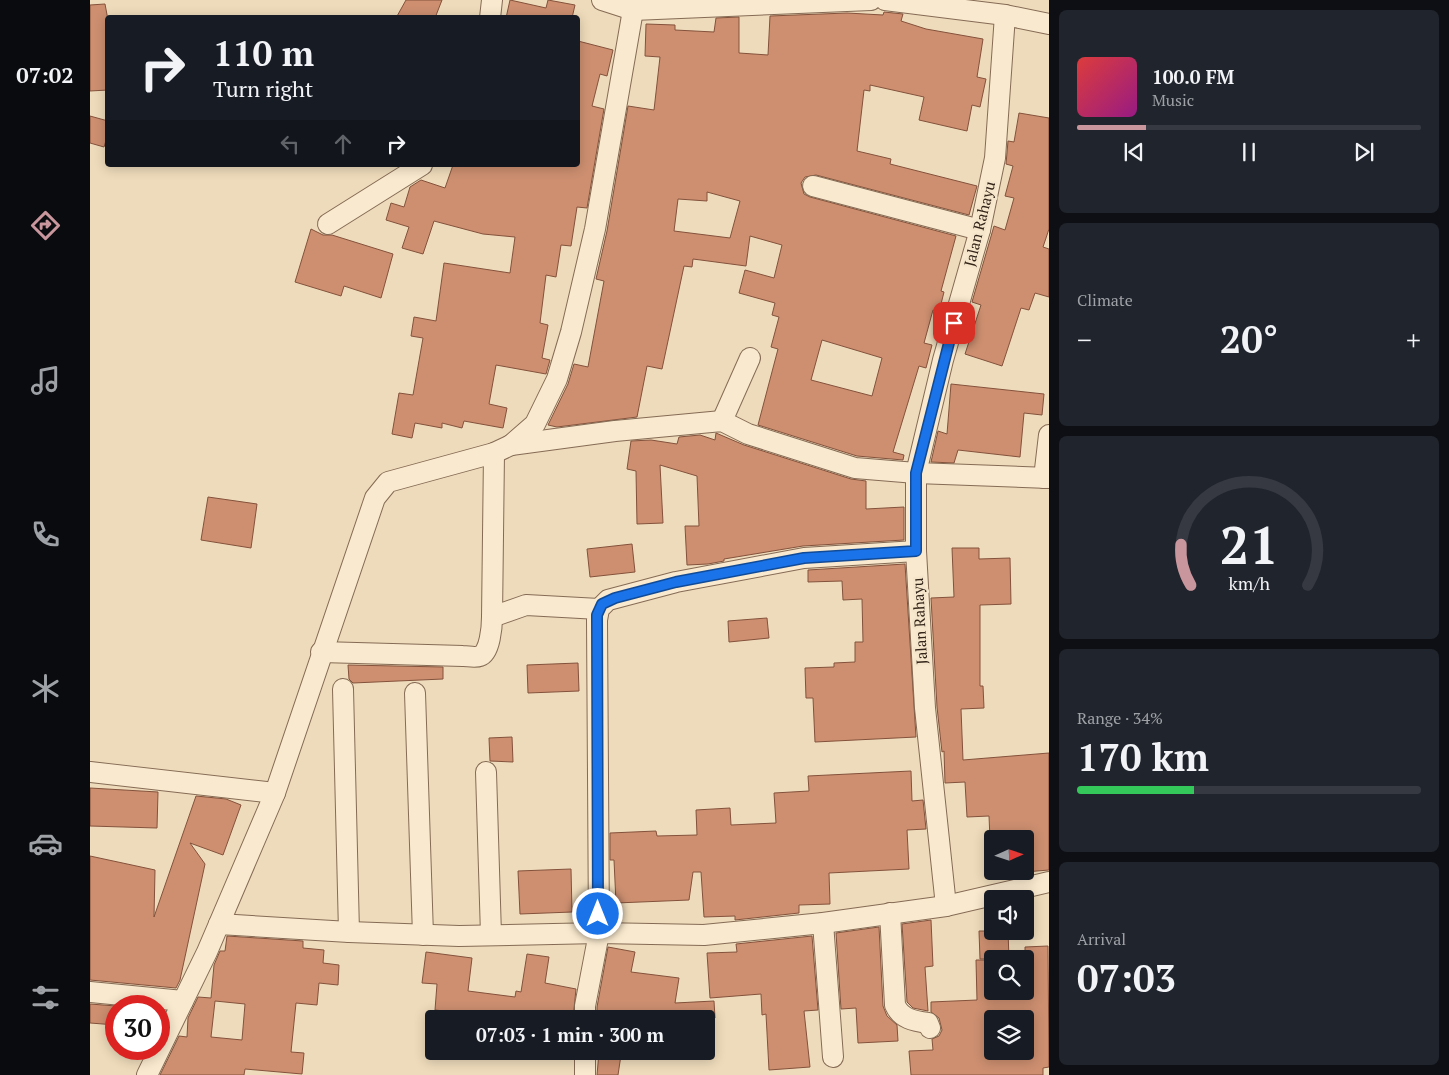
<!DOCTYPE html>
<meta charset="utf-8">
<style>
body{margin:0;font-family:"PT Serif",serif;background:#20242c;color:#f1f3f6;height:100vh;display:flex;flex-direction:column;font-size:19px;white-space:nowrap}
*{box-sizing:border-box;margin:0}
p{font-size:16px;color:#9ea1a6}
.icon{flex:none;width:28px;height:28px;fill:none;stroke:currentColor;stroke-width:2;stroke-linecap:round;stroke-linejoin:round}
.map{position:relative;flex:1;overflow:hidden}
.drawer{display:flex;flex-direction:column;gap:10px;padding:10px;background:#0d0f14;width:400px}
.drawer>*{flex:none}
.guide{position:absolute;left:15px;top:15px;width:475px;height:152px;border-radius:5px;box-shadow:0 2px 12px #0003;background:#171b24;color:#f1f3f6;overflow:hidden}
.needle{width:32px;rotate:87deg}
.controls{position:absolute;left:894px;top:830px;display:grid;gap:10px}
.controls a{display:grid;place-items:center;width:50px;height:50px;border-radius:5px;background:#171b24;box-shadow:0 2px 12px #0003;font-size:25px}
.speed{position:absolute;left:15px;top:995px;display:flex;gap:10px;font-size:25px;font-weight:700;text-align:center}
.speed>*{display:grid;place-content:center;width:65px;height:65px;border-radius:50%;background:#171b24;box-shadow:0 2px 12px #0003;line-height:1}
.speed .limit{border:8px solid #d22;background:#fff;color:#111}
.pin{position:absolute;display:grid;place-items:center;width:42px;height:42px;color:#fff;margin:-21px;border-radius:10px;box-shadow:0 2px 8px #0006}
.me{position:absolute;width:55px;margin:-28px;rotate:0deg;stroke-linejoin:round;filter:drop-shadow(0 0 4px #0008)}
.turn{display:flex;align-items:center;gap:18px;height:105px;padding:0 25px;font-size:22px}
.turn .icon{width:65px;height:65px;stroke-width:2.5}
.turn b{display:block;font-size:35px;line-height:42px}
.lanes{display:flex;align-items:center;height:48px;padding:0 25px;background:#0003;justify-content:center;gap:25px;direction:ltr}
.lanes .off{opacity:.35}
.big{font-size:38px;font-weight:700;line-height:1.1}
.drawer .card{flex:1;display:flex;flex-direction:column;justify-content:center;gap:8px;min-width:0;padding:0 18px;border-radius:8px;background:#20242c}
.drawer .dial{align-items:center;gap:0}
.dial svg{height:130px;overflow:visible;fill:none;stroke:#363941;stroke-width:7;stroke-linecap:round;text-anchor:middle}
.dial text{fill:#f1f3f6;stroke:none}
.song{display:flex;align-items:center;gap:15px}
.cover{width:60px;height:60px;border-radius:8px;background:linear-gradient(135deg,hsl(0 70% 55%),hsl(310 70% 35%))}
.played{height:5px;border-radius:2px;background:linear-gradient(90deg,#c8969c 20%,#363941 20%)}
.keys{display:flex;justify-content:space-around;direction:ltr}
.heat{display:flex;justify-content:space-between;align-items:center;font-size:28px;direction:ltr}
.charge{height:8px;border-radius:4px;background:linear-gradient(90deg,#34c759 34%,#363941 0)}
.trip{position:absolute;left:335px;top:1010px;width:290px;height:50px;border-radius:5px;background:#171b24;box-shadow:0 2px 12px #0003;font-weight:700;line-height:50px;text-align:center}
main{display:flex;flex:1;min-height:0}
.menu{display:flex;flex-direction:column;width:90px;justify-content:space-around;align-items:center;background:#090b0e;color:#9ea1a6}
.menu .icon{width:35px;height:35px}
.menu .active{color:#c8969c}
.menu b{font-size:22px;color:#f1f3f6}
.map>svg:first-child{display:block}
.building{fill:#cd8f70;stroke:#84523b;fill-rule:evenodd}
.lines{fill:none;stroke-linecap:round;stroke-linejoin:round}
.minor-casing{stroke:#856b55;stroke-width:22}
.minor{stroke:#f9e9ce;stroke-width:20}
.route-casing{stroke:#114b97;stroke-width:12}
.route{stroke:#1a73e8;stroke-width:9}
.labels{text-anchor:middle;stroke-width:5;stroke-linejoin:round;paint-order:stroke}
.street-label{font-size:15px;fill:#34251a;stroke:#f5e6cb}
</style>
<main>
<nav class="menu">
<b>07:02</b>
<svg class="icon active" aria-label="directions" viewBox="0 0 24 24"><path d="M12 3l9 9-9 9-9-9zM9 14v-3h6M13 9l2 2-2 2"/></svg>
<svg class="icon" aria-label="music" viewBox="0 0 24 24"><path d="M9 18V5l10-2v13"/><circle cx="6" cy="18" r="3"/><circle cx="16" cy="16" r="3"/></svg>
<svg class="icon" aria-label="phone" viewBox="0 0 24 24"><path d="M5 4h4l2 5-3 2q2 4 5 5l2-3 5 2v4C11 20 4 13 5 4z"/></svg>
<svg class="icon" aria-label="climate" viewBox="0 0 24 24"><path d="M12 3v18M4 7l16 10M4 17L20 7"/></svg>
<svg class="icon" aria-label="car" viewBox="0 0 24 24"><path d="M5 17H2v-5l4-1 3-4h7l3 4 3 1v5h-3M9 17h6M6 11h13"/><circle cx="7" cy="17" r="2"/><circle cx="17" cy="17" r="2"/></svg>
<svg class="icon" aria-label="filters" viewBox="0 0 24 24"><path d="M4 7h16M4 17h16"/><circle cx="9" cy="7" r="2"/><circle cx="15" cy="17" r="2"/></svg>
</nav>
<div class="map">
<svg width="959" height="1075" viewBox="0 0 959 1075">
<rect width="100%" height="100%" fill="#eedbbb"/>
<!-- building -->
<g class="building">
<polygon points="316,0 352,0 345,18 306,18"/>
<polygon points="420,0 456,8 458,0 485,5 482,18 416,18"/>
<polygon points="15,4 18,20 18,90 0,91 0,5"/>
<path d="M794 12 813 14 811 21 836 29 893 39 887 77 896 79 890 107 882 105 877 131 829 120 834 97 780 85V91L774 90 767 151 801 159 800 164 887 186 879 215 726 175 715 177 711 183 714 194 720 197 866 236 851 291 854 292 849 312 843 310 834 343 842 345 836 368 829 366 803 452 814 455 813 460 767 456 668 425 688 349 681 347 689 317 682 315 685 303 649 293 655 270 684 278 692 245 660 236 656 266 603 259 602 267 594 266 572 369 557 366 547 417 467 427 458 425 478 384 484 364 498 367 514 281 506 279 517 231 538 106 564 110 570 57 555 56 556 24 585 25V30L624 32 626 18 649 17V53L678 55 680 16 757 13 793 15ZM617 192 650 201 640 238 584 231 588 199 617 201ZM732 340 792 358 782 396 721 380Z"/>
<polygon points="488,41 523,50 517,76 510,74 502,106 514,109 497,208 487,207 481,246 471,245 466,277 456,275 450,323 458,325 452,358 460,360 456,374 406,365 399,404 417,408 413,428 374,421 372,428 352,423 352,428 325,423 322,438 302,434 309,393 323,395 333,338 321,336 324,317 346,321 354,263 420,273 425,237 393,234 344,221 333,254 312,248 319,227 296,220 301,203 314,207 320,187 331,180 355,188 363,165 488,165"/>
<polygon points="929,113 959,118 959,229 953,247 959,249 959,297 945,293 939,310 931,308 912,366 875,354 891,305 882,302 904,226 915,230 924,198 915,196 923,166 916,164 918,141 924,142"/>
<polygon points="0,116 18,121 18,134 14,147 0,143"/>
<polygon points="221,229 233,235 242,235 303,254 291,298 254,286 251,296 205,282"/>
<polygon points="861,384 954,394 952,415 934,413 930,457 868,450 864,463 841,462 848,431 857,434"/>
<polygon points="626,433 654,445 761,479 776,481 776,509 814,507 814,540 713,546 634,559 634,561 618,564 597,565 595,526 609,526 607,476 570,465 573,523 547,524 546,471 537,469 541,441 561,440 587,444 589,437 610,435 625,440"/>
<polygon points="118,497 167,504 161,548 111,540"/>
<polygon points="542,544 545,572 500,577 497,549"/>
<polygon points="862,548 889,548 889,559 920,558 921,604 890,605 890,686 893,686 894,708 871,709 873,760 959,753 959,870 935,872 935,839 900,839 899,816 877,817 875,782 855,783 854,751 852,752 847,707 841,598 864,597"/>
<polygon points="815,564 826,737 725,742 723,698 716,698 715,668 744,667 744,663 765,662 765,642 773,642 772,599 753,600 752,581 718,582 718,570"/>
<polygon points="677,618 679,638 639,642 638,621"/>
<polygon points="488,663 489,691 438,693 437,665"/>
<polygon points="258,665 353,667 353,679 263,683 259,679"/>
<polygon points="422,737 423,762 400,761 399,738"/>
<polygon points="821,771 822,801 833,800 836,829 817,830 819,869 739,873 740,904 709,905 709,913 645,920 645,916 614,917 611,872 603,872 599,900 526,903 524,860 520,860 520,833 566,831 567,836 607,835 606,810 640,808 641,825 686,823 684,793 719,791 718,776"/>
<polygon points="0,788 68,792 67,828 0,826"/>
<polygon points="106,796 136,799 151,805 133,855 100,843 115,864 90,980 86,988 0,980 0,856 65,870 64,917"/>
<polygon points="481,869 482,912 430,914 428,871"/>
<polygon points="841,920 843,966 835,967 838,1011 823,1008 817,1002 812,924"/>
<polygon points="789,927 793,1006 797,1016 807,1025 808,1041 768,1043 766,1008 751,1009 746,933"/>
<polygon points="889,931 918,931 919,959 890,959"/>
<path d="M137 936 213 941V948L234 950 233 963 249 965 248 985 229 983 227 1005 206 1003 201 1052 214 1053 212 1074 155 1069 154 1075H70L89 1036 97 1037 98 1018 108 997 121 998 124 965 130 951H135ZM125 1001 155 1004 152 1040 121 1037Z"/>
<polygon points="722,936 728,1010 714,1011 720,1067 679,1070 676,1014 672,1015 671,994 620,998 617,953 647,952 646,944"/>
<path d="M958 946 959 1067 953 1068V1075H821L819 1051 843 1050 842 1039 849 1036 852 1030 849 1018 841 1012V1002L887 1000 886 960H902V991H935V947ZM902 1019H935V1051H902Z"/>
<polygon points="518,947 545,952 541,972 589,978 585,1003 624,1001 625,1018 565,1019 533,1014 533,1019 507,1019 507,1007"/>
<polygon points="336,952 382,958 378,991 425,997 426,991 431,992 437,954 459,957 455,983 486,989 483,1019 438,1019 410,1015 410,1019 372,1019 373,1013 345,1010 347,984 332,983"/>
<polygon points="0,1004 26,1006 26,1025 0,1023"/>
<polygon points="509,1052 531,1055 528,1075 507,1075"/>
</g>
<g class="lines">
<defs>
<g id="minor">
<polyline points="512,0 543,10 781,0"/>
<polyline points="795,0 915,15 959,24"/>
<polyline points="400,18 402,0"/>
<polyline points="723,186 890,230"/>
<polyline points="238,224 332,165"/>
<polyline points="632,421 660,358"/>
<polyline points="421,445 525,431 632,421 658,434 765,468 826,473 959,478"/>
<polyline points="954,478 959,435"/>
<polyline points="402,617 436,605 509,609"/>
<path d="M231 652 373 656C378 656 385 658 390 656 400 653 402 626 402 617L404 453"/>
<polyline points="253,689 259,932"/>
<polyline points="325,693 333,935"/>
<polyline points="0,772 185,793"/>
<polyline points="396,772 401,935"/>
<polyline points="856,906 835,708 826,551 826,473 853,360 890,230 905,158 915,15"/>
<path d="M800 913 805 1005C811 1019 824 1021 838 1023L840 1028"/>
<polyline points="733,923 743,1057"/>
<polyline points="129,924 259,932 369,936 509,933 614,935 733,923 856,906 959,882"/>
<polyline points="0,992 93,1001"/>
<polyline points="495,1019 495,1006 509,933 507,620 509,609 518,600 586,582 714,558 826,551"/>
<polyline points="57,1075 117,952 185,793 285,498 298,482 404,453 421,445 445,424 467,379 481,332 505,229 543,10"/>
<polyline points="495,1075 495,1051"/>
</g>
</defs>
<!-- minor casing -->
<use href="#minor" class="minor-casing"/>
<!-- minor -->
<use href="#minor" class="minor"/>
</g>
<g class="lines">
<defs>
<polyline id="route" points="508,914 507,615 512,604 525,598 586,582 714,558 826,551 826,473 864,323"/>
</defs>
<!-- route casing -->
<use href="#route" class="route-casing"/>
<!-- route -->
<use href="#route" class="route"/>
</g>
<g class="labels">
<!-- street labels -->
<g class="street-label">
<text transform="translate(890 224) rotate(-76)" y="5">Jalan Rahayu</text>
<text transform="translate(830 621) rotate(-93)" y="5">Jalan Rahayu</text>
</g>
</g>
</svg>
<div class="controls">
<a><svg class="needle" viewBox="-14 -14 28 28"><path d="M0-13l5 13h-10z" fill="#e53935"/><path d="M0 13l5-13h-10z" fill="#9ea1a6"/></svg></a>
<a><svg class="icon" aria-label="sound" viewBox="0 0 24 24"><path d="M4 9h4l5-4v14l-5-4H4zM17 9q2 3 0 6"/></svg></a>
<a><svg class="icon" aria-label="search" viewBox="0 0 24 24"><circle cx="10" cy="10" r="6"/><path d="M15 15l6 6"/></svg></a>
<a><svg class="icon" aria-label="layers" viewBox="0 0 24 24"><path d="M12 4l9 5-9 5-9-5zM3 14l9 5 9-5"/></svg></a>
</div>
<div class="speed"><div class="limit">30</div></div>
<div class="pin" style="left:864px;top:323px;background:#d93025"><svg class="icon" aria-label="arrive" viewBox="0 0 24 24"><path d="M6 21V4h12l-3 4 3 4H6"/></svg></div>
<svg class="me" style="left:508px;top:914px" viewBox="-20 -20 40 40"><circle r="17" fill="#1a73e8" stroke="#fff" stroke-width="3"/><path d="M0-11L8 9 0 5-8 9z" fill="#fff"/></svg>
<div class="trip">07:03 · 1 min · 300 m</div>
<div class="guide">
<div class="turn"><svg class="icon" aria-label="right" viewBox="0 0 24 24"><path d="M7 20v-9h11M14 6l5 5-5 5"/></svg><div><b>110 m</b>Turn right</div></div>
<div class="lanes"><svg class="icon off" aria-label="left" viewBox="0 0 24 24"><path d="M17 20v-9H6M10 6l-5 5 5 5"/></svg><svg class="icon off" aria-label="ahead" viewBox="0 0 24 24"><path d="M12 20V5M6 11l6-6 6 6"/></svg><svg class="icon" aria-label="right" viewBox="0 0 24 24"><path d="M7 20v-9h11M14 6l5 5-5 5"/></svg></div>
</div>
</div>
<section class="drawer">
<div class="card">
<div class="song"><i class="cover"></i><div><b>100.0 FM</b><p>Music</p></div></div>
<div class="played"></div>
<div class="keys"><svg class="icon" aria-label="previous" viewBox="0 0 24 24"><path d="M18 5L8 12l10 7zM5 5v14"/></svg><svg class="icon" aria-label="pause" viewBox="0 0 24 24"><path d="M8 5v14M16 5v14"/></svg><svg class="icon" aria-label="next" viewBox="0 0 24 24"><path d="M6 5l10 7-10 7zM19 5v14"/></svg></div>
</div>
<div class="card"><p>Climate</p>
<div class="heat"><a>−</a><b class="big">20°</b><a>+</a></div>
</div>
<div class="card dial"><svg viewBox="0 0 100 80">
<path d="M14 69A42 42 0 1 1 86 69"/>
<path d="M14 69A42 42 0 0 1 8 44" stroke="#c8969c"/>
<text x="50" y="56" font-size="32" font-weight="700">21</text>
<text x="50" y="72" font-size="11">km/h</text>
</svg></div>
<div class="card"><p>Range · 34%</p><b class="big">170 km</b><div class="charge"></div></div>
<div class="card"><p>Arrival</p><b class="big">07:03</b></div>
</section>
</main>
